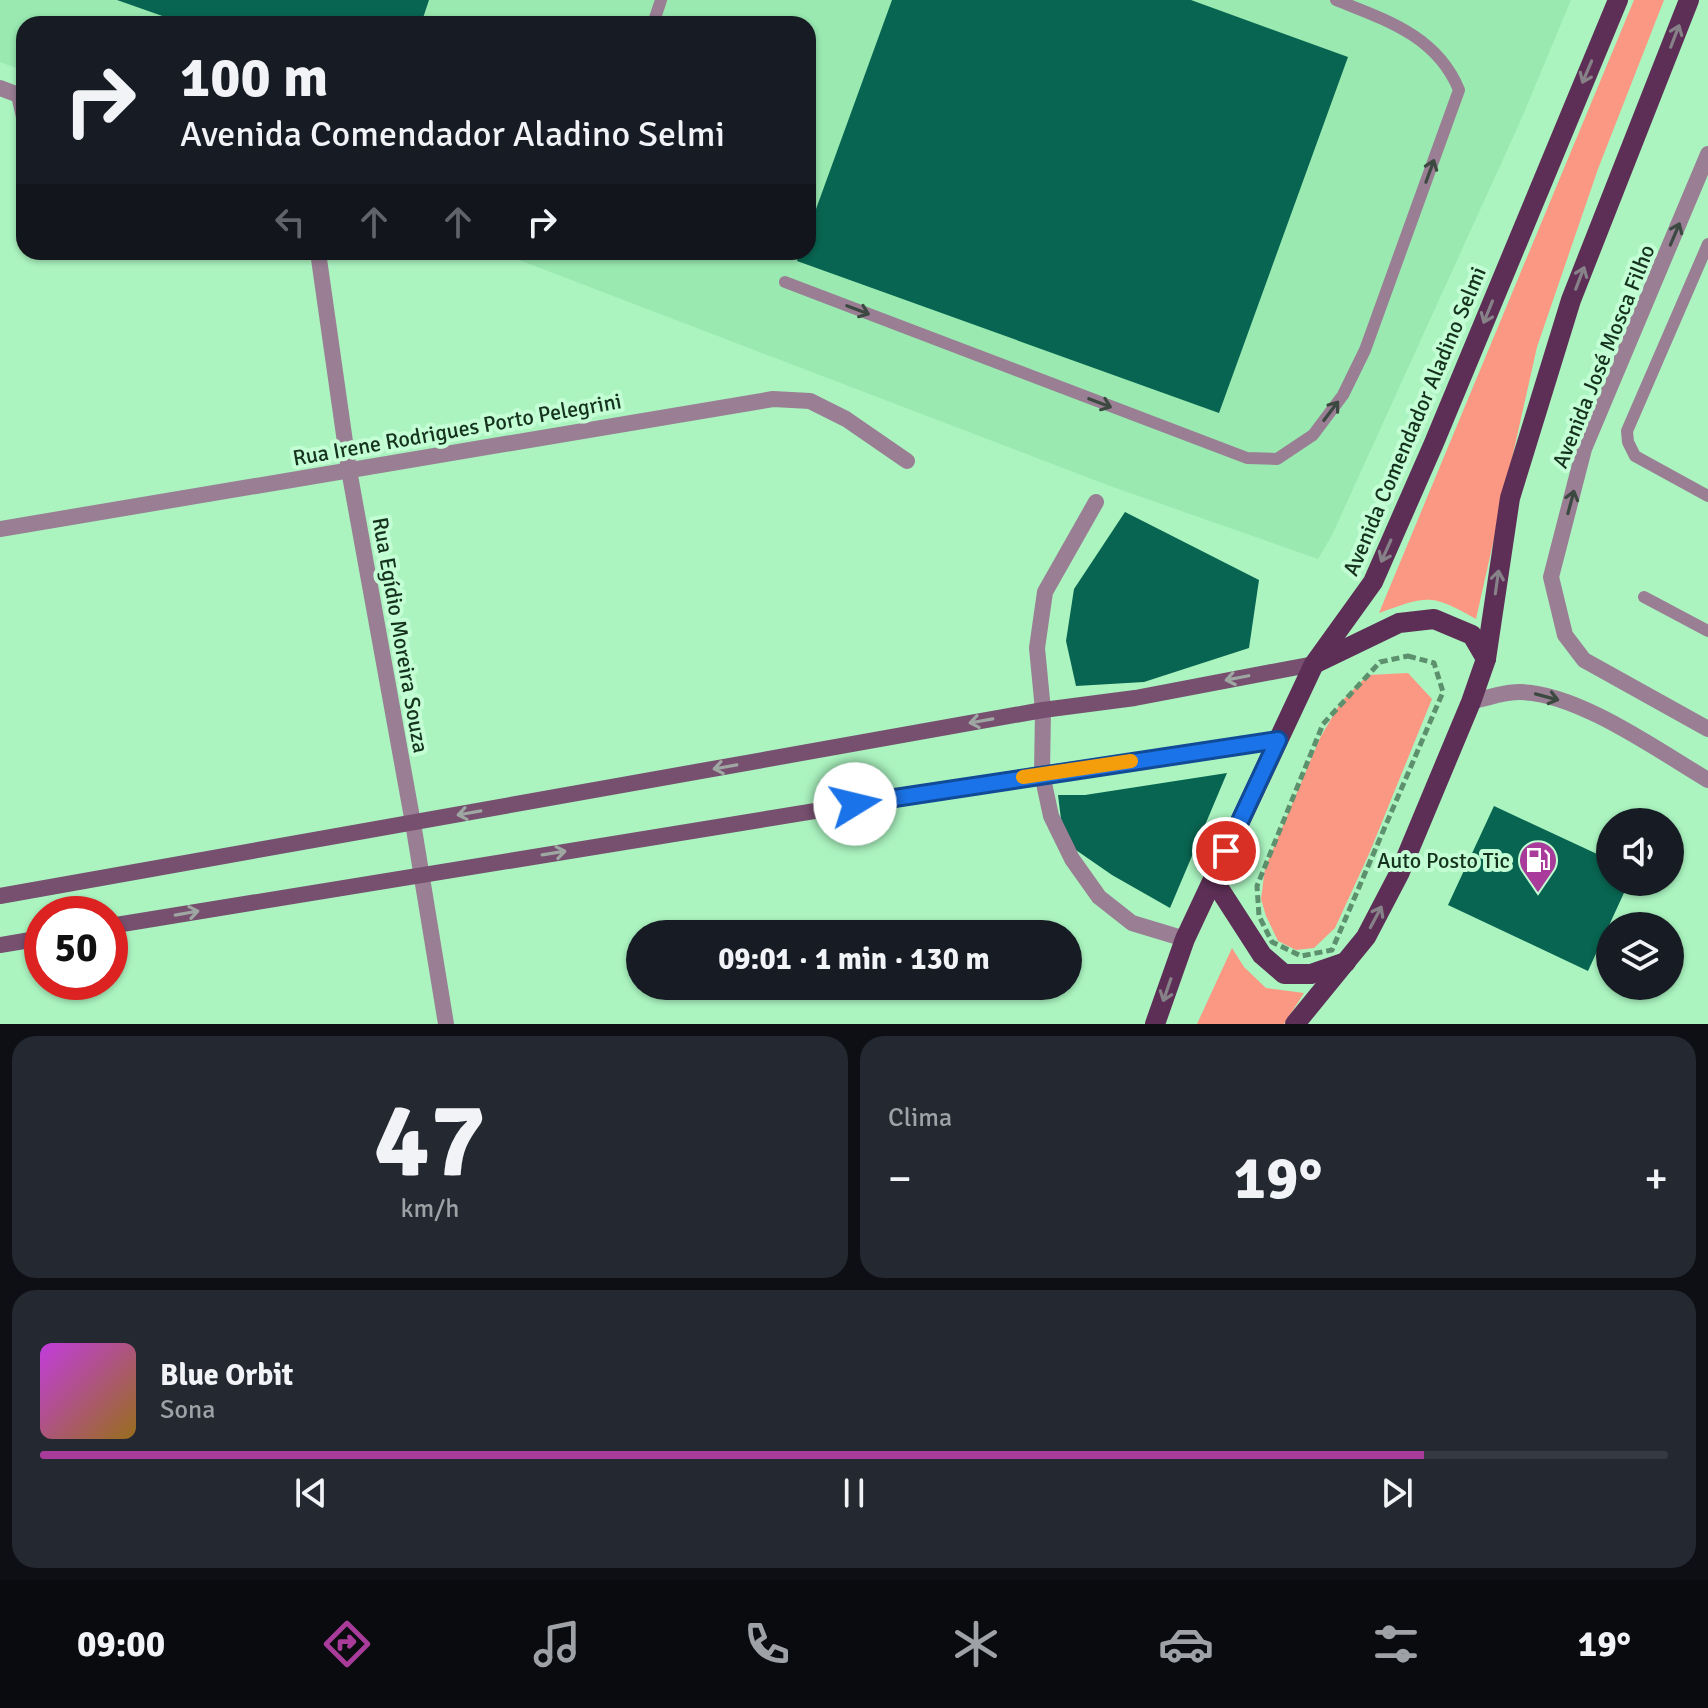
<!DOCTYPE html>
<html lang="pt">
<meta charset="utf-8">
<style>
body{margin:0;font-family:Signika,sans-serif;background:#242831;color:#f1f3f6;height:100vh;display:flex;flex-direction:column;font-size:30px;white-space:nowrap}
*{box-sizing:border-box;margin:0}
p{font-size:26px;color:#9ea1a6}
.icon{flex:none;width:44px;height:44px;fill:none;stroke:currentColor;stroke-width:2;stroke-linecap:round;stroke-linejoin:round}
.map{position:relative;height:1024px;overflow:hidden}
.sheet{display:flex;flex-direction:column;gap:12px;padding:12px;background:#0d0f14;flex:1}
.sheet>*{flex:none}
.top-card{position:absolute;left:16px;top:16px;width:800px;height:244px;border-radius:24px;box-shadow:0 2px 6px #0004;background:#171b24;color:#f1f3f6;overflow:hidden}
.controls{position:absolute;left:1596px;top:808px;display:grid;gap:16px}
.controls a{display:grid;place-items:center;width:88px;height:88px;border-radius:50%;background:#171b24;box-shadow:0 2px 6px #0004;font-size:40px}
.speed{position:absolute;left:24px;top:896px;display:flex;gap:16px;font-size:40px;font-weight:700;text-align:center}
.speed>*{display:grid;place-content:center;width:104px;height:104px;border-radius:50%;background:#171b24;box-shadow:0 2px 6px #0004;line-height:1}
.speed .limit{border:12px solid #d22;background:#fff;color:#111}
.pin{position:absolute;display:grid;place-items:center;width:68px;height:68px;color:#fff;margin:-34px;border:4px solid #fff;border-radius:50%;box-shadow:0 2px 8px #0007}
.me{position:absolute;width:88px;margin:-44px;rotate:81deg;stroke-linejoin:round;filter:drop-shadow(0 0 6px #0008)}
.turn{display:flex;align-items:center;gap:28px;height:168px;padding:0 32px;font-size:36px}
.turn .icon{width:104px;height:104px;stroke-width:2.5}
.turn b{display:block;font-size:56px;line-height:68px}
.lanes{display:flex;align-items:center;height:76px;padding:0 32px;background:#0003;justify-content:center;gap:40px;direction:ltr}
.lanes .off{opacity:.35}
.big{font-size:60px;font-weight:700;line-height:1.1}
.sheet .card{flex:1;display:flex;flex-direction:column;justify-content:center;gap:12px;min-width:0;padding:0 28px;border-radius:24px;background:#242831}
.sheet .dial{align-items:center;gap:0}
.dial b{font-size:104px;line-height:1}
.song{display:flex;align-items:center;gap:24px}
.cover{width:96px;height:96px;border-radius:12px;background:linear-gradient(135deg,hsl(290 70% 55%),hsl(40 70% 35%))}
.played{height:8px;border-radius:4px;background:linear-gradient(90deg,#a93c9b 85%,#363941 85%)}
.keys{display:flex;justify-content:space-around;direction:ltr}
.heat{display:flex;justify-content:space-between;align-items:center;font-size:44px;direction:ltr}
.sheet .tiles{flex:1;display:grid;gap:12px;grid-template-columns:1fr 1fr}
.card:last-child{grid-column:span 2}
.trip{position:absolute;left:626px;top:920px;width:456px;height:80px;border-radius:40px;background:#171b24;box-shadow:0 2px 6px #0004;font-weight:700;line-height:80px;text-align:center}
.menu{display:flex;height:128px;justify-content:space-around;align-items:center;background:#090b0e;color:#9ea1a6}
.menu .icon{width:56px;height:56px}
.menu .current{color:#a93c9b}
.menu b{font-size:36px;color:#f1f3f6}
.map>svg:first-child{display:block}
.built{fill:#99e9b1}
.green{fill:#fb9883}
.building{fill:#086551}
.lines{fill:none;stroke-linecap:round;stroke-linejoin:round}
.path{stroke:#5d906d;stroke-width:5;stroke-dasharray:8 4;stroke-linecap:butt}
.service{stroke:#9a7e94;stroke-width:12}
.minor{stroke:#9a7e94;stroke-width:16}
.tertiary{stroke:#9a7e94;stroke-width:16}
.secondary{stroke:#775070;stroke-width:16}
.primary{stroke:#5d2f56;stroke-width:20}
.oneway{stroke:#868288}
.oneway2{stroke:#3c4941}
.oneway3{stroke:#9ea7a2}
.route-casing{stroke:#114b97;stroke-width:20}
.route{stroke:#1a73e8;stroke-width:14}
.slow{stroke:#f59e0b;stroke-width:14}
.labels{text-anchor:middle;stroke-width:8;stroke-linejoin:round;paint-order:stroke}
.street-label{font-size:22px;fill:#14321e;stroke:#c4fed4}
.poi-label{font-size:22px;fill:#14321e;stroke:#c4fed4;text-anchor:end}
</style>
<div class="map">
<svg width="1708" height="1024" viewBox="0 0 1708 1024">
<rect width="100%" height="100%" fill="#abf4c0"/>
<!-- built -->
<polygon class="built" points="0,0 1571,0 1520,122 1332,535 1318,559 1110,486 498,252 808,252 808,24 24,24 24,71 0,62"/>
<!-- green -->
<g class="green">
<path d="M1634 0H1664L1598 169 1537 347 1476 619C1430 593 1427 596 1379 613Z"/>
<polygon points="1408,673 1432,699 1369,854 1335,928 1314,948 1296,950 1278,941 1266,916 1261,899 1265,868 1320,738 1341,702 1368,675"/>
<polygon points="1232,948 1244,967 1266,988 1304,993 1284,1024 1197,1024"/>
</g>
<!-- building -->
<g class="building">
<polygon points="117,0 429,0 421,24 185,24"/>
<polygon points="892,0 1191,0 1348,57 1219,413 797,261 800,252 808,252 808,231"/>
<polygon points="1125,512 1259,580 1249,648 1144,682 1076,686 1066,641 1074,589"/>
<polygon points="1227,773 1170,908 1112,875 1073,848 1061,819 1058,795 1085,795"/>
<polygon points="1494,806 1610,860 1610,882 1629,882 1588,971 1448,905"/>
</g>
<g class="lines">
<!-- path -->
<polygon class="path" points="1408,656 1434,663 1443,692 1332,950 1301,956 1272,942 1259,916 1257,886 1323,724 1380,662"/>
<!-- service -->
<g class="service">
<polyline points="653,24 661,0"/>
<polyline points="1708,244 1627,431 1628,442 1635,456 1708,496"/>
<path d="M785 282 1247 458 1277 459 1313 435 1343 395 1365 350 1459 90C1437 36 1386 20 1336 0"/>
<polyline points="1644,597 1708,631"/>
</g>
<!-- minor -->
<g class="minor">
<polyline points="0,88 24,97"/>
<polyline points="19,95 24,117"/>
<polyline points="318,252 349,470 413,823 446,1024"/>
<polyline points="1096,502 1045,592 1037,648 1043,710 1042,774 1051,816 1072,859 1099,897 1132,923 1185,939"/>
<polyline points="0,529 773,399 810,401 846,419 907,461"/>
</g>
<!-- tertiary -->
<g class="tertiary">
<polyline points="1708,154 1584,449 1551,577 1565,635 1584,660 1708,729"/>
<path d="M1471 702C1486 698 1504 692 1519 692 1577 692 1659 751 1708 780"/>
</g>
<!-- secondary -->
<g class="secondary">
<polyline points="0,896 1043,710 1135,698 1314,664"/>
<polyline points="110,926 1042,774 1278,740"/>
<polyline points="0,945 42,938"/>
</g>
<!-- primary -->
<g class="primary">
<polyline points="1316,663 1399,623 1434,619 1472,635 1486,659"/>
<polyline points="1213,879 1262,955 1284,974 1311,974 1346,962"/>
<polyline points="1155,1024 1185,939 1314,664 1373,582 1434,443 1618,0"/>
<polyline points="1295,1024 1366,937 1400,872 1471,702 1486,659 1510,498 1571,300 1689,0"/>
</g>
</g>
<!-- one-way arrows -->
<defs><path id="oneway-shaft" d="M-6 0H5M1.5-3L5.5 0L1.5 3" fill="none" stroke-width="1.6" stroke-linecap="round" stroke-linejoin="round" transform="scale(2)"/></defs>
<g class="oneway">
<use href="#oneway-shaft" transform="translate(1675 36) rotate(-69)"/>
<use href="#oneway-shaft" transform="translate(1587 72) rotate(113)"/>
<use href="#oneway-shaft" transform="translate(1580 278) rotate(-69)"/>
<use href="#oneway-shaft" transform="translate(1488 312) rotate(112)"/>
<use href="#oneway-shaft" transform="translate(1386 551) rotate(114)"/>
<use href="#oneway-shaft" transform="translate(1497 582) rotate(-82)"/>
<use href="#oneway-shaft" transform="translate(1376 917) rotate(-62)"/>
<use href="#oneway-shaft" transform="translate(1167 990) rotate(109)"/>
</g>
<g class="oneway2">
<use href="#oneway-shaft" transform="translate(1430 171) rotate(-70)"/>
<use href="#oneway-shaft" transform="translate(1675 234) rotate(-67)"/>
<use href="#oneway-shaft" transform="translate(858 310) rotate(21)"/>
<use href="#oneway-shaft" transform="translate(1100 403) rotate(21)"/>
<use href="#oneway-shaft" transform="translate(1331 411) rotate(-53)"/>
<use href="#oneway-shaft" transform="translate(1571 502) rotate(-75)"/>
<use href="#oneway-shaft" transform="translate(1547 697) rotate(15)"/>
</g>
<g class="oneway3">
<use href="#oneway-shaft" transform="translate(1237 678) rotate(169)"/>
<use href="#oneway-shaft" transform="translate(981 721) rotate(170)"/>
<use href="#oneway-shaft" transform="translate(725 767) rotate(170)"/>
<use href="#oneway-shaft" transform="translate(469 813) rotate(170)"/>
<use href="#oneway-shaft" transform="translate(554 853) rotate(-9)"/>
<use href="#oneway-shaft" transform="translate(187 913) rotate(-10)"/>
</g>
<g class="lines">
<defs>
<polyline id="route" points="855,804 1278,740 1226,851"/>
</defs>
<!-- route casing -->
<use href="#route" class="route-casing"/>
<!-- route -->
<use href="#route" class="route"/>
<!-- slow -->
<polyline class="slow" points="1023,777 1131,761"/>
</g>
<!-- icons -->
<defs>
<symbol id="fuel-pin" viewBox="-11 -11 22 30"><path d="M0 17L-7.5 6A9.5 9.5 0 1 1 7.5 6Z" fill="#a93c9b" stroke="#c4fed4"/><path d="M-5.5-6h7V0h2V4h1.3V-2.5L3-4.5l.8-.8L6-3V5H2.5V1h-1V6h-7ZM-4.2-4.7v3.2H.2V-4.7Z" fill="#fff"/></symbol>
</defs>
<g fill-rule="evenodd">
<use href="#fuel-pin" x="1516" y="838" width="44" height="60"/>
</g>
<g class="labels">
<!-- street labels -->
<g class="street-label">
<text transform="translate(1603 356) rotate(-68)" y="8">Avenida José Mosca Filho</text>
<text transform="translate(1414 421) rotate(-67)" y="8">Avenida Comendador Aladino Selmi</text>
<text transform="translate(457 429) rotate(-10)" y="8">Rua Irene Rodrigues Porto Pelegrini</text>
<text transform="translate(401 635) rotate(80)" y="8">Rua Egídio Moreira Souza</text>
</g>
<!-- poi labels -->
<g class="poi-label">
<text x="1510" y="868">Auto Posto Tic</text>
</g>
</g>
</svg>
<div class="controls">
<a><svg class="icon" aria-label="sound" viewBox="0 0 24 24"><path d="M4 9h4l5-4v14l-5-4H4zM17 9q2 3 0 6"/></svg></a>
<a><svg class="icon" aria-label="layers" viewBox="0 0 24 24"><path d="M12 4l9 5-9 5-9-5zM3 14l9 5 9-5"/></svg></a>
</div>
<div class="speed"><div class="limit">50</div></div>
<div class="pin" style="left:1226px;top:851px;background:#d93025"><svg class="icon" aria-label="arrive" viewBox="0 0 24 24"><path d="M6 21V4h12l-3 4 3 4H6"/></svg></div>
<svg class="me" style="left:855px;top:804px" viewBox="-20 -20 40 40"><circle r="19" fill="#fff"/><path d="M0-13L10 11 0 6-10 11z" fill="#1a73e8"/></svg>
<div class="trip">09:01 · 1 min · 130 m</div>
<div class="top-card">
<div class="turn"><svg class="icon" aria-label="right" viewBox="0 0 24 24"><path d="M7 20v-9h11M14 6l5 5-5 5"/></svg><div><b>100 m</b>Avenida Comendador Aladino Selmi</div></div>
<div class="lanes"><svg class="icon off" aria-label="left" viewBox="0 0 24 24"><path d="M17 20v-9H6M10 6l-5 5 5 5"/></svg><svg class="icon off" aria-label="ahead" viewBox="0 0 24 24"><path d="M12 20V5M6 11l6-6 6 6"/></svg><svg class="icon off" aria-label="ahead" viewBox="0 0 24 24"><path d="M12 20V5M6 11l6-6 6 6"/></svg><svg class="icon" aria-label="right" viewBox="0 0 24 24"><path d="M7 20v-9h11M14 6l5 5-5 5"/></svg></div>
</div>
</div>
<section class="sheet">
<div class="tiles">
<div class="card dial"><b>47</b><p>km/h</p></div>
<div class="card"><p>Clima</p>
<div class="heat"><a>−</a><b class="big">19°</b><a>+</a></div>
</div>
<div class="card">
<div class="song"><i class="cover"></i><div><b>Blue Orbit</b><p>Sona</p></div></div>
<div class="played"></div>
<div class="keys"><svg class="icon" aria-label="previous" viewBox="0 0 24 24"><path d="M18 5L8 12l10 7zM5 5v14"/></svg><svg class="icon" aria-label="pause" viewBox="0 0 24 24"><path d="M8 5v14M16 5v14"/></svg><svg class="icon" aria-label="next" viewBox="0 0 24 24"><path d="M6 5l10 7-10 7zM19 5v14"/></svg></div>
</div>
</div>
</section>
<nav class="menu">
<b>09:00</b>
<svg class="icon current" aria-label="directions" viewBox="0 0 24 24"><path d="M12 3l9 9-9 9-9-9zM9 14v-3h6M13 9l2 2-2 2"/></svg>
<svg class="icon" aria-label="music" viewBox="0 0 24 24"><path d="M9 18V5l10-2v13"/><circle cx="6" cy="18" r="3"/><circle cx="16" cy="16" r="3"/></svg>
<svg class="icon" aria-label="phone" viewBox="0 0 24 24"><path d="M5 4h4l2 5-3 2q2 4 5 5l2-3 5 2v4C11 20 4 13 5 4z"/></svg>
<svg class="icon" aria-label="climate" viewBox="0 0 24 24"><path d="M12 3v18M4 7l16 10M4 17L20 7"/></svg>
<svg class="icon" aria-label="car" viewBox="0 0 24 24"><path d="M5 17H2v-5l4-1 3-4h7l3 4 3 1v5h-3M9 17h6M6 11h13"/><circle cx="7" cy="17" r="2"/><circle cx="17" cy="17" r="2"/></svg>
<svg class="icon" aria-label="filters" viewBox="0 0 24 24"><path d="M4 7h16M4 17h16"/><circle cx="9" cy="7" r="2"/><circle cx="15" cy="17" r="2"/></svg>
<b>19°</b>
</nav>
